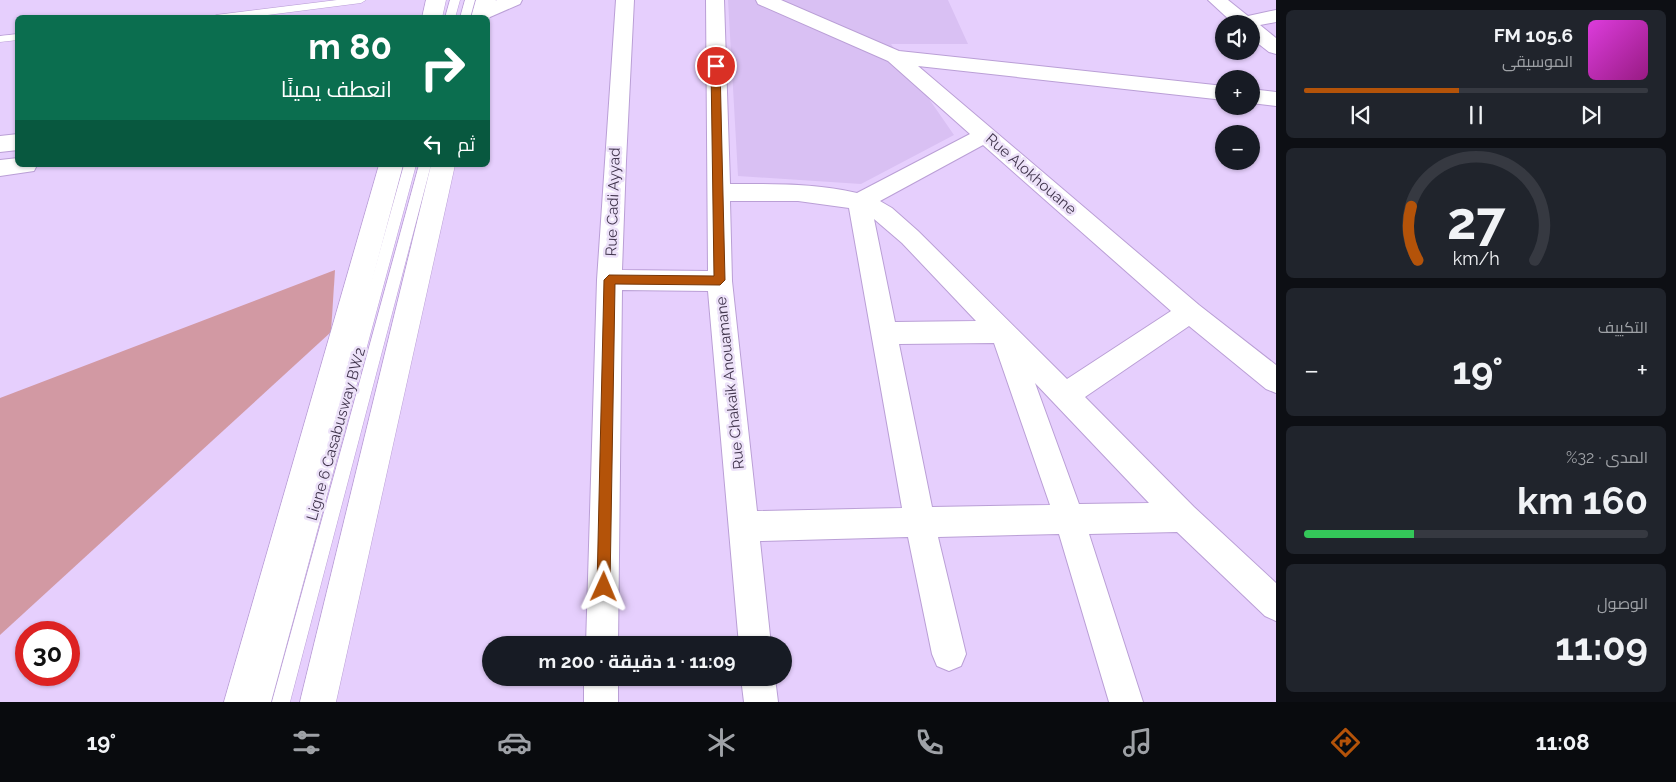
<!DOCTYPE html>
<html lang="ar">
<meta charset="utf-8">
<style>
body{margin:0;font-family:Raleway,Cairo,sans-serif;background:#20242c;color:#f1f3f6;direction:rtl;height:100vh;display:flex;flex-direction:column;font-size:19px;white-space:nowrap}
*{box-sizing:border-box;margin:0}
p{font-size:16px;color:#9ea1a6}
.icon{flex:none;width:28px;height:28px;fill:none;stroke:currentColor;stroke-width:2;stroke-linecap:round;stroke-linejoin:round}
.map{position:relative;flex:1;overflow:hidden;direction:ltr}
.details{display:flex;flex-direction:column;gap:10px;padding:10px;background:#0d0f14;width:400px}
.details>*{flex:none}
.guide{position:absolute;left:15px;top:15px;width:475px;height:152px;border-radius:8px;box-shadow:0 1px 4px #0004;direction:rtl;background:#0b6e4f;color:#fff;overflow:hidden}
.fabs{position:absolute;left:1215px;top:15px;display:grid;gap:10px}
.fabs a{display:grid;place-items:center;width:45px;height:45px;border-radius:50%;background:#171b24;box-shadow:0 1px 4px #0004;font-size:25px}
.speed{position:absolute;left:15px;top:621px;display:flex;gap:10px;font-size:25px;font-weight:700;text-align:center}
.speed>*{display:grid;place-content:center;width:65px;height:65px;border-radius:50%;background:#171b24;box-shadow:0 1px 4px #0004;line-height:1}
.speed .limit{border:8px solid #d22;background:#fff;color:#111}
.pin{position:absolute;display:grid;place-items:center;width:42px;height:42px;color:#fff;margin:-21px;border:2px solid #fff;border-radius:50%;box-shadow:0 1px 5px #0007}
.me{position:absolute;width:55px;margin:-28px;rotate:1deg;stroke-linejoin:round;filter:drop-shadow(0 0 4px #0008)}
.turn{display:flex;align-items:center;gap:18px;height:105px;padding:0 15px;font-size:22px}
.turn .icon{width:65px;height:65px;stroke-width:2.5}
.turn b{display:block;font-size:35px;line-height:42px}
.then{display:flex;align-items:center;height:48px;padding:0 15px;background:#0003;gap:10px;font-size:19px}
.big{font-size:38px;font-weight:700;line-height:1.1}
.details .card{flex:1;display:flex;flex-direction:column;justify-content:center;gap:8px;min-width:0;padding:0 18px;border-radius:8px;background:#20242c}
.details .dial{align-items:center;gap:0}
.dial svg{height:130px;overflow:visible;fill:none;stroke:#363941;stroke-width:7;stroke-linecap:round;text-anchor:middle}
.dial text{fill:#f1f3f6;stroke:none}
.song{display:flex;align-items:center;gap:15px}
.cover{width:60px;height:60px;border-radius:8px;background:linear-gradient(135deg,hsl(300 70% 55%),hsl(310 70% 35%))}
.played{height:5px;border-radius:2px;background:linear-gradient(90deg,#b45309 45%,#363941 45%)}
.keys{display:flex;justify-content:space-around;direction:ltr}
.heat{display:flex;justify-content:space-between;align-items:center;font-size:28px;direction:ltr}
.charge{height:8px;border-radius:4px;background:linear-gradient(90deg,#34c759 32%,#363941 0)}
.trip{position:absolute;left:482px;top:636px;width:310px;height:50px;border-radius:25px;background:#171b24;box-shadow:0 1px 4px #0004;font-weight:700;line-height:50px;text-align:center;direction:rtl}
.menu{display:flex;height:80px;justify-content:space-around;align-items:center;background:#090b0e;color:#9ea1a6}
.menu .icon{width:35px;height:35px}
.menu .current{color:#b45309}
.menu b{font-size:22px;color:#f1f3f6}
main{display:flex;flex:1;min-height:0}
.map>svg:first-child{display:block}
.built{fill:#d9c0f3}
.green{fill:#d299a3}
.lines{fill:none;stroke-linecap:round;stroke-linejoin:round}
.service-casing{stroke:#ba9fd6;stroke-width:1}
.minor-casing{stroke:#ba9fd6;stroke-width:2}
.secondary-casing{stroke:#ba9fd6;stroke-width:1}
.service{fill:#fff;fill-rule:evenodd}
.minor{fill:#fff;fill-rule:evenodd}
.secondary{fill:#fff;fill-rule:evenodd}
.route{fill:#b45309;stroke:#753606}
.labels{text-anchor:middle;stroke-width:5;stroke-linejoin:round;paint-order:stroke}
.street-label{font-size:15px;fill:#41354d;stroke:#ede2f9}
</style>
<main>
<section class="details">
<div class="card">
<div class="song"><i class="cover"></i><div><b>105.6 FM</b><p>الموسيقى</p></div></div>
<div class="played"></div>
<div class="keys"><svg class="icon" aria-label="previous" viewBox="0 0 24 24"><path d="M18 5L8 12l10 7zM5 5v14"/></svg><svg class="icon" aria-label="pause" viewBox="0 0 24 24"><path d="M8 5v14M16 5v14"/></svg><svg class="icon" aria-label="next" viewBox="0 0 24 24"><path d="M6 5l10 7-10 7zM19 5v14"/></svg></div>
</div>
<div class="card dial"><svg viewBox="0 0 100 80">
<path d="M14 69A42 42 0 1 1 86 69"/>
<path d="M14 69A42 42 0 0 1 10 36" stroke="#b45309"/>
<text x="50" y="56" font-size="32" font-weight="700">27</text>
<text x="50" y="72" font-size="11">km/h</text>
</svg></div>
<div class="card"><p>التكييف</p>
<div class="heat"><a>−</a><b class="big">19°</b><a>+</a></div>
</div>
<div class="card"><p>المدى · 32%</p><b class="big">160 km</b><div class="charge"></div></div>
<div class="card"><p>الوصول</p><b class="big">11:09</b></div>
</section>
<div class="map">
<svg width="1276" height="702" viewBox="0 0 1276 702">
<rect width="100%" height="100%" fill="#e6cffd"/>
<!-- built -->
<polygon class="built" points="728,0 948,0 968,44 891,44 954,135 861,184 738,176"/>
<!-- green -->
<polygon class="green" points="335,270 331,332 0,635 0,398"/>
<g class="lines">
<defs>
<g id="service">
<polygon points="337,0 366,0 361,3 244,18 211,18 216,15"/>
<polygon points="450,0 460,0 455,18 445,18"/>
<polygon points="465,0 475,0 470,18 460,18"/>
<polygon points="18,34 18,40 0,42 0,36"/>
<polygon points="404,165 416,165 271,702 253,702"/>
<polygon points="419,165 431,165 290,702 272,702"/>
</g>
<g id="minor">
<polygon points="497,0 522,0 520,4 490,17 476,17 474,13 476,9"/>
<path d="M616 0H634L626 161 622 270 708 271 706 0H724L730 184C772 184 815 183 857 193L970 134 888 61 758 4 756 0H781L899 51 1224 86V100L918 66 1199 305 1276 365V393L1266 389 1189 326 1085 397 1194 507 1276 583V621L1265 616 1177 532 1089 534 1143 702H1109L1059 534 938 537 966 654 961 666 949 671 937 666 932 654 908 537 760 541 771 645H739L708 291 622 290 618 645H586L597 280ZM983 145 1171 311 1067 379 918 231 892 208 880 201ZM730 201H798L849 208 902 508 757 511 732 281ZM874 219 902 243 976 321 895 322ZM994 343 1050 505 932 507 899 344ZM1035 383 1149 503 1079 504Z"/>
<polygon points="1208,0 1228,0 1248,16 1276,10 1276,22 1260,25 1276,38 1276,54 1269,52 1251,38 1251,24 1234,24"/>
<polygon points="1251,89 1276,92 1276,106 1251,103"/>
<polygon points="18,134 18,150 0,152 0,136"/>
<polygon points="18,158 18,165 37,165 34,171 0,176 0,160"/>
<rect x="584" y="678" width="34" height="24"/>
<polygon points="741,678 775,678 778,702 744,702"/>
</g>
<g id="secondary">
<polygon points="426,0 446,0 442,18 422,18"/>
<polygon points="476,0 496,0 488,22 488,18 471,18"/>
<polygon points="379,165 403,165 260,702 224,702"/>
<polygon points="431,165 455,165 336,702 300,702"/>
</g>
</defs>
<!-- service casing -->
<use href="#service" class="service-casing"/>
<!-- minor casing -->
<use href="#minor" class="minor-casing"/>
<!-- secondary casing -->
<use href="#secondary" class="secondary-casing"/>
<!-- service -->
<use href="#service" class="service"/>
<!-- minor -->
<use href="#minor" class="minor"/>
<!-- secondary -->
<use href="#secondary" class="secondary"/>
</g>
<!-- route -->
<polygon class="route" points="716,63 720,66 725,280 720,285 615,284 610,587 608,591 604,593 599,591 597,587 604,280 609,275 714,276 711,66"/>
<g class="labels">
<!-- street labels -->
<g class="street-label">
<text transform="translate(1031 174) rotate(41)" y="5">Rue Alokhouane</text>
<text transform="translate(613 202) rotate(-88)" y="5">Rue Cadi Ayyad</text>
<text transform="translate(730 383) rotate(-96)" y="5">Rue Chakaik Anouamane</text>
<text transform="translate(336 434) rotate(-74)" y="5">Ligne 6 Casabusway BW2</text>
</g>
</g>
</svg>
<div class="fabs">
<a><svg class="icon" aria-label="sound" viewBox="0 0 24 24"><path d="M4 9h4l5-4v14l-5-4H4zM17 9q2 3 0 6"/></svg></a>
<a>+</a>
<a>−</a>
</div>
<div class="speed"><div class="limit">30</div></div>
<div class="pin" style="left:716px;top:66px;background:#d93025"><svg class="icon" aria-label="arrive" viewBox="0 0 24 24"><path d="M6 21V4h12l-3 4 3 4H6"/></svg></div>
<svg class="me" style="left:604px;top:587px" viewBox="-20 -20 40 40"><path d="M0-17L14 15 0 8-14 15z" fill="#b45309" stroke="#fff" stroke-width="4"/></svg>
<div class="trip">11:09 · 1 دقيقة · 200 m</div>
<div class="guide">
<div class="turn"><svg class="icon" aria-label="right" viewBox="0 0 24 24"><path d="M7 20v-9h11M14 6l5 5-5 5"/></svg><div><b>80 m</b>انعطف يمينًا</div></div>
<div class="then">ثم<svg class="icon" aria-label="left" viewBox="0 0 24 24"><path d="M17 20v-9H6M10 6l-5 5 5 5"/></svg></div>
</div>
</div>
</main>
<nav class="menu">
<b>11:08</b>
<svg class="icon current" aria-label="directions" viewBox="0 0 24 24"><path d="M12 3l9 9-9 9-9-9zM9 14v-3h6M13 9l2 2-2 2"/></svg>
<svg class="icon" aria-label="music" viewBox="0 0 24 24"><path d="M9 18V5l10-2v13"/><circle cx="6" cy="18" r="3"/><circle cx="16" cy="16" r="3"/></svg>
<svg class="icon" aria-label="phone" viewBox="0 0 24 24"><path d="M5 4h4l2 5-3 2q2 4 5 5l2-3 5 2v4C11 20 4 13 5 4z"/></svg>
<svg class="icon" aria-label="climate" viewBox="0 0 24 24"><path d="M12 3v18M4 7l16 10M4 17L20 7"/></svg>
<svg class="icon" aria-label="car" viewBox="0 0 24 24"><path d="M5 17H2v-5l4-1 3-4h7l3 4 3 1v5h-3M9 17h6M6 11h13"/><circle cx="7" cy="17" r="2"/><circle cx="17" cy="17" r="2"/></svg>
<svg class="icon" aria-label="filters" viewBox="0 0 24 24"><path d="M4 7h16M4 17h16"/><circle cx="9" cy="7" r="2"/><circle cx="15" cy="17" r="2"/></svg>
<b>19°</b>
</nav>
